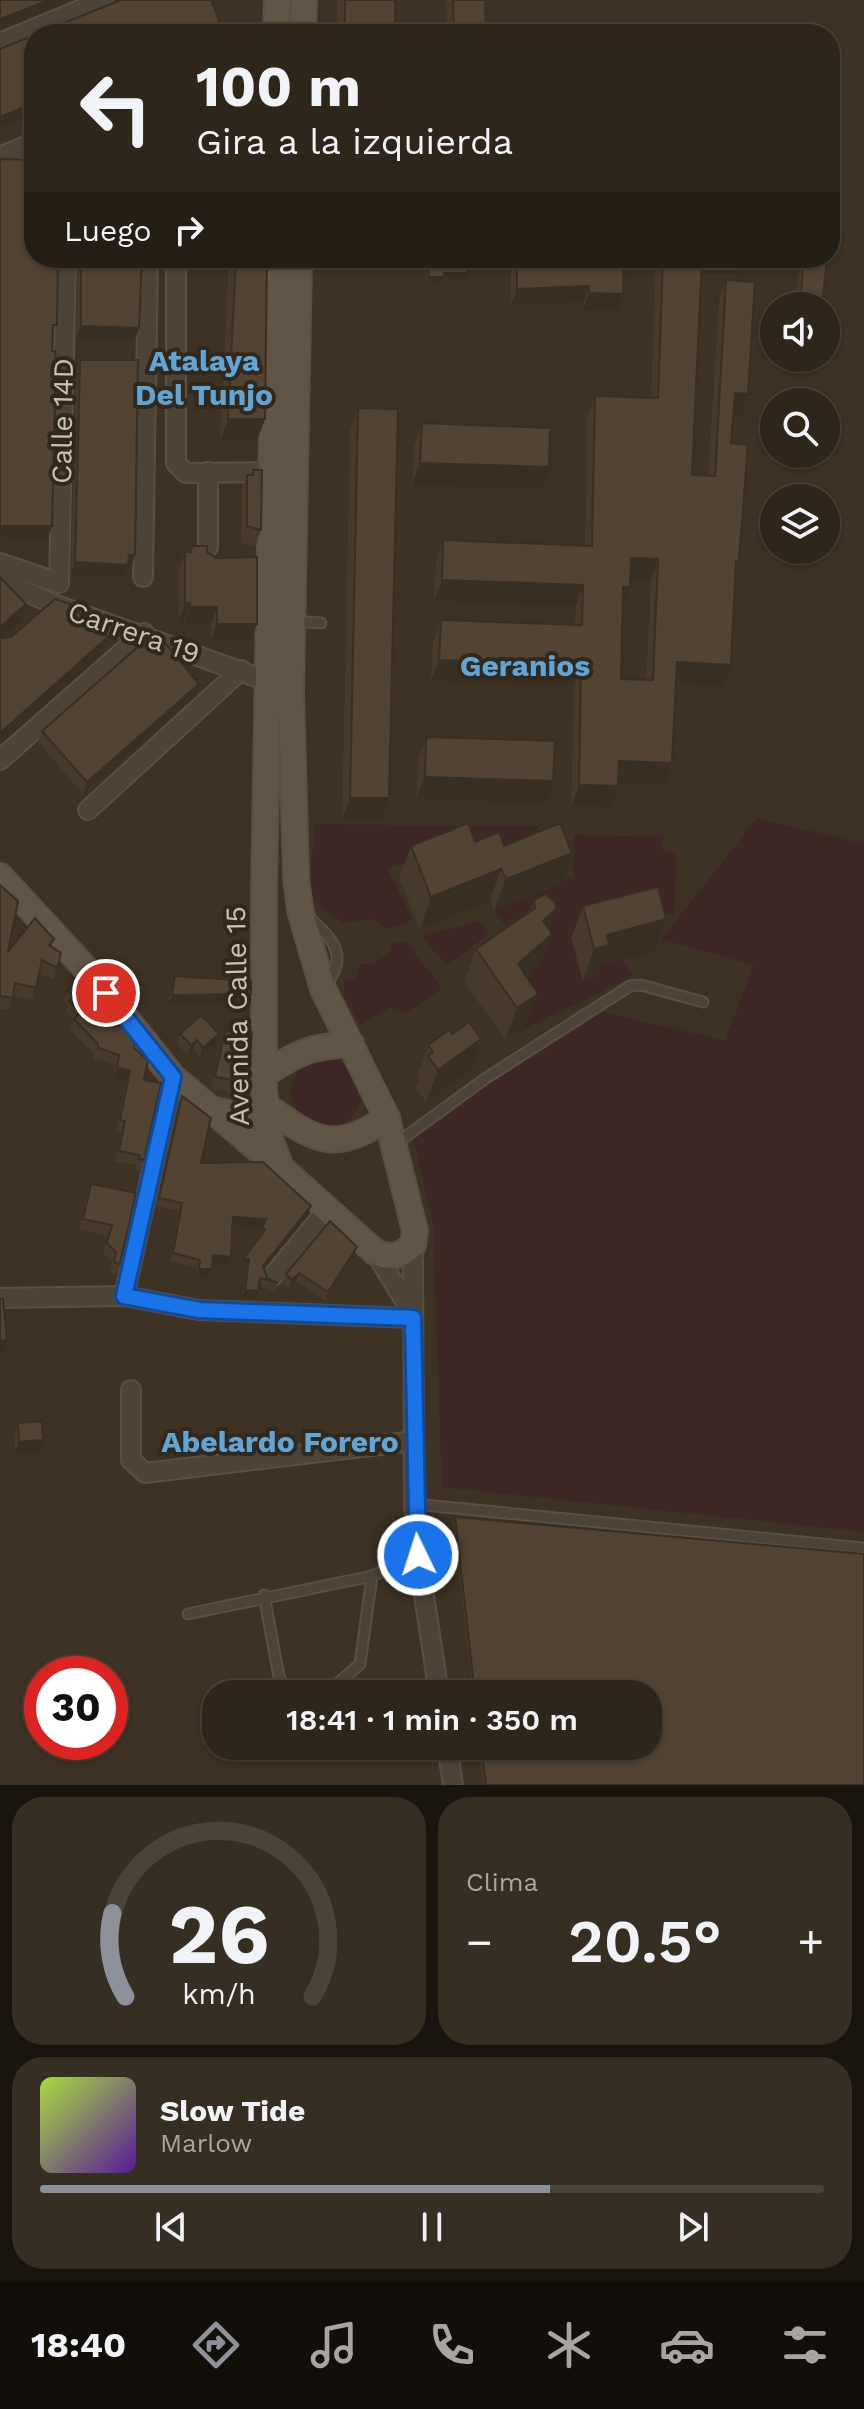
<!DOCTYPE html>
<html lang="es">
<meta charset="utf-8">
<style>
body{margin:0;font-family:"Work Sans",sans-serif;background:#362e23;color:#f1f3f6;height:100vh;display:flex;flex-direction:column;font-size:30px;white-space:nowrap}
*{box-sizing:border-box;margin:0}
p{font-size:26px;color:#a7a5a2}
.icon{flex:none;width:44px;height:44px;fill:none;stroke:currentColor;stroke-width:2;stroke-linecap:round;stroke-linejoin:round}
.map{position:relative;height:1785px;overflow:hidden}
.side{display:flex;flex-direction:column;gap:12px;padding:12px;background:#19150e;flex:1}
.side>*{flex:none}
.guide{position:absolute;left:24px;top:24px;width:816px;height:244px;border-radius:32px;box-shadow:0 2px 6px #0004,0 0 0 2px #494339;background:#2e261a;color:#f1f3f6;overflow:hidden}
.controls{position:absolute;left:760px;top:292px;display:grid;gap:16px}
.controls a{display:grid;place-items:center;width:80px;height:80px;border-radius:50%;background:#2e261a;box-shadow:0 2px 6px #0004,0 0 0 2px #494339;font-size:40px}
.speed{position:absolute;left:24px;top:1656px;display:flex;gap:16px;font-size:40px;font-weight:700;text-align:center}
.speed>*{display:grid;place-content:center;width:104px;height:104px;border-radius:50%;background:#2e261a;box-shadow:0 2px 6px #0004,0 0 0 2px #494339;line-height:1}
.speed .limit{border:12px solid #d22;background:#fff;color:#111}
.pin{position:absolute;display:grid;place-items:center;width:68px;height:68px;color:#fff;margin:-34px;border:4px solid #fff;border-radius:50%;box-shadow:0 2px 8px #0007}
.me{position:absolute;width:88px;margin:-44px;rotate:356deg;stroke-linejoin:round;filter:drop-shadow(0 0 6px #0008)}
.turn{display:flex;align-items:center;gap:28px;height:168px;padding:0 40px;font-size:36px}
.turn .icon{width:104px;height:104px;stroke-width:2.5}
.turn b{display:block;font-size:56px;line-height:68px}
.then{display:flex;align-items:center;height:76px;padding:0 40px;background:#0003;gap:16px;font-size:30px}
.big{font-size:60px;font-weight:600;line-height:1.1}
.side .widget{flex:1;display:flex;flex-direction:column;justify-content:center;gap:12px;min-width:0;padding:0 28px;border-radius:32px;background:#362e23}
.side .dial{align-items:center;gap:0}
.dial svg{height:208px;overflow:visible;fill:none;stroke:#494339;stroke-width:7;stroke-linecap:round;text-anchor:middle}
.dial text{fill:#f1f3f6;stroke:none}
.song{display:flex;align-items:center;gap:24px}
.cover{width:96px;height:96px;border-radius:12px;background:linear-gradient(135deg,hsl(80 70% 55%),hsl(270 70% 35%))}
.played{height:8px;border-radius:4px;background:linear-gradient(90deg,#8c9099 65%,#494339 65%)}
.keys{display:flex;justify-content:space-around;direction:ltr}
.heat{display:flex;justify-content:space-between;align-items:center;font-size:44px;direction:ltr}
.side .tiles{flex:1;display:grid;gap:12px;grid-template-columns:1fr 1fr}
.widget:last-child{grid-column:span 2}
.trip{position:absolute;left:202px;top:1680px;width:460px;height:80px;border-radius:32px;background:#2e261a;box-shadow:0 2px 6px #0004,0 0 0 2px #494339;font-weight:600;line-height:80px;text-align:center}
.dock{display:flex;height:128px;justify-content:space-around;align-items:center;background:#120f0a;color:#a7a5a2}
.dock .icon{width:56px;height:56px}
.dock .current{color:#8c9099}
.dock b{font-size:36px;color:#f1f3f6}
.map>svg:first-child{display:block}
.green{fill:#3e2725}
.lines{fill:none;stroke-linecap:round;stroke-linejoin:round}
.lane-casing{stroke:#595043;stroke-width:13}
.street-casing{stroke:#595043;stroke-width:22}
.secondary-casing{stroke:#595043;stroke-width:28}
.lane{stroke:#4d4437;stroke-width:9}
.street{stroke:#4d4437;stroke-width:18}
.secondary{stroke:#615645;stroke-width:24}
.wall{fill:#473a2b;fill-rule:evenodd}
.shaded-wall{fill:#392f23}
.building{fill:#524332;stroke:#392f23;stroke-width:2;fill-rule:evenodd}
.route-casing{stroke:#114b97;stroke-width:20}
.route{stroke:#1a73e8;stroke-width:14}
.labels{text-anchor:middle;stroke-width:8;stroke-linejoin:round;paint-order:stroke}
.street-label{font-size:28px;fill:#c9c0b2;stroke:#32291c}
.neighbourhood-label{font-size:30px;font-weight:bold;fill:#5fa5d7;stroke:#32291c}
</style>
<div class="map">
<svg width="864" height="1785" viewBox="0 0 864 1785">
<rect width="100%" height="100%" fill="#3d3223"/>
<!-- green -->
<g class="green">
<polygon points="757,818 864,844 864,1532 442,1487 433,1224 411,1129 600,1011 725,1041 754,965 662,939"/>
<polygon points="314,824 537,827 534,837 473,861 453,844 387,869 413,920 388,929 371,919 343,923 310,898"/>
<polygon points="574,835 663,837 663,852 676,853 674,915 594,913 633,976 512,1035 485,1001 537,945 518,917 505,926 496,911 570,877 573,880"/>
<polygon points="480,921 489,934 447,965 422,937"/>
<polygon points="405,941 442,988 407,1013 391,1007 360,1025 344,995 344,981 356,980 360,964 372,964 389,955 391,944"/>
<circle cx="326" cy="1093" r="35"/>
</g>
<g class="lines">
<defs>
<g id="lane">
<polyline points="292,621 321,623"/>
<path d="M309 918C335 939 349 958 324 987"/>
<polyline points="397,1143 486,1078 630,986 641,985 703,1002"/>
<polyline points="414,1504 864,1548"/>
<polyline points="264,1595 279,1677 285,1688 297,1694"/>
<polyline points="188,1614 372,1576 418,1555"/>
<polyline points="300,1694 336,1685 360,1664 372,1576"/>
</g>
<g id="street">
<polyline points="0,43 103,0"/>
<polyline points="0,157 34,142"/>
<polyline points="176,258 176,463 186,473 272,472"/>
<polyline points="208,472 208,547"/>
<polyline points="0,563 59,583 66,258"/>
<polyline points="143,577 148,258"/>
<polyline points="0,580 51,603 270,682"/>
<polyline points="0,760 144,633"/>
<polyline points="88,810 241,670"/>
<polyline points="413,1245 414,1504 418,1555 439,1694"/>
<polyline points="375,1252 411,1311"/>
<polyline points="272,1277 328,1209"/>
<polyline points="124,1296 173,1077"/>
<polyline points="0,1298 124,1296 199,1310 413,1318"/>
<polyline points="131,1390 131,1460 145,1473 414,1441"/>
<polyline points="447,1746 453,1785"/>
</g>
<g id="secondary">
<polyline points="276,34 277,0"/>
<polyline points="303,34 304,0"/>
<path d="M275 258 264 894V1088L268 1133 281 1168 375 1252C392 1259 399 1257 413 1245L415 1231 387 1118 323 989 300 910 296 877 291 691 299 258"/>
<polyline points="0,876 89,972 173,1077 280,1168"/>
<path d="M264 1075C296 1053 311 1046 351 1044"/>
<path d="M210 1109 232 1114 266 1106C315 1141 334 1154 387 1118"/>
</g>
</defs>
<!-- lane casing -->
<use href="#lane" class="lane-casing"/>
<!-- street casing -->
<use href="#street" class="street-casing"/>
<!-- secondary casing -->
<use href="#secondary" class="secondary-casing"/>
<!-- lane -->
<use href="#lane" class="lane"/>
<!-- street -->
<use href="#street" class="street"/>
<!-- secondary -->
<use href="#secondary" class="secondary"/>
</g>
<!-- wall -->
<g class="wall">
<rect x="337" y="0" width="58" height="34"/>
<polygon points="446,0 485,0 486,34 447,34"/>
<polygon points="77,258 142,258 139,328 135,339 76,338"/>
<polygon points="229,258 267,258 265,419 257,440 220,440"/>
<polygon points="355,258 371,258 368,269 355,269"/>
<polygon points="429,258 465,279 443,278 442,282 427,283 427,263"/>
<polygon points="511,258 624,258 623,294 618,310 583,310 583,302 511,305"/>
<path d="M656 258H747L740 276 701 274 692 475 708 476 719 301 726 280 748 394 741 415H733L731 443 739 561 735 573 724 686 676 684 664 784 618 782V786L611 807 571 806 574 686 431 681 433 641 441 620 575 625 576 606 434 601 436 561 443 540 585 545 587 417 595 396 651 397ZM630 579 651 580 646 680 621 679 622 608Z"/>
<polygon points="800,258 827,258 822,306 795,306"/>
<polygon points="80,360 131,567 128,566 124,577 71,574 76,371"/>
<polygon points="358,408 381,820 342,820 350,431"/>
<polygon points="422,423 549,467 541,490 412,485 414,445"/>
<polygon points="253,470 261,530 255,547 241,543 241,492 247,475 251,475"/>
<polygon points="192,546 207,552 257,624 251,641 211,641 211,624 184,624 184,620 179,620 179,569 185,552 190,552"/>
<polygon points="195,696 83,794 38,742 42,731"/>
<polygon points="426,737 545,804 416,799 418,759"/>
<polygon points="475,842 504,846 561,884 494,911 490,900 420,929 399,878 411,846"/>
<polygon points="0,885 8,952 54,939 51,947 57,968 53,980 39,973 32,1000 13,996 8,1010 0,1009"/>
<polygon points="534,900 549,929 541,965 527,978 526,1026 505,1040 464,981 476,949 530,911"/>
<polygon points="583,906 655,951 602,965 598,977 583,981 571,938"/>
<polygon points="175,976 251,994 248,1004 168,1004 172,986"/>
<polygon points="68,991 92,1000 102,1010 97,1022 134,1048 144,1080 144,1160 140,1171 135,1170 136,1165 115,1162 121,1132 116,1131 126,1080 113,1079 115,1065 94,1059 94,1054 70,1030 74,1020 65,1011 68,1005 64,1001"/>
<polygon points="225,1031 244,1096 232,1098 231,1092 211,1088 221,1042"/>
<polygon points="180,1034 216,1044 200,1057 193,1050 187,1055 177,1043"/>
<polygon points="452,1034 481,1039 470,1071 426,1102 416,1088 419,1080 417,1077 428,1045"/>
<polygon points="182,1096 201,1163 308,1214 264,1269 267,1278 278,1283 275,1291 259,1286 255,1299 242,1298 246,1267 241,1266 244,1258 260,1237 259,1236 262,1227 233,1225 231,1257 228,1265 213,1264 209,1277 196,1277 197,1268 170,1261 179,1211 156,1206 179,1104"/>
<polygon points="91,1184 136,1193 120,1264 117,1274 110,1273 112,1262 103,1253 108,1236 79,1230 87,1194"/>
<polygon points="357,1247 354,1255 325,1300 296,1281 289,1289 282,1283 286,1274"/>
<polygon points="18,1423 39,1452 15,1454 14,1434"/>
<polygon points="455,1517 864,1785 483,1785 478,1746 648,1746 648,1694 473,1694 453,1523"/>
</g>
<!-- shaded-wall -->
<g class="shaded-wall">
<polygon points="49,0 73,0 0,29 0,19"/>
<polygon points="34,103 34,113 0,127 0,117"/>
<polygon points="359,258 371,258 368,269 355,269"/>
<polygon points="700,258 747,258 740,276 695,273"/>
<polygon points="444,273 467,273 465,279 443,278 442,282 427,283 429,277"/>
<polygon points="589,286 583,302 511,305 517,289"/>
<polygon points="589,293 623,294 618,310 583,310"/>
<polygon points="81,326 139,328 135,339 76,338"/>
<polygon points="735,393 748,394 741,415 727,414"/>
<polygon points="228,419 265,419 257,440 220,440"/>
<polygon points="420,463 549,467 541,490 412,485"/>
<polygon points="0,526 52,526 48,538 0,537"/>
<polygon points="129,555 135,555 131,567 128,566 124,577 71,574 75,562"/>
<polygon points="631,558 658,559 651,580 623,579"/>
<polygon points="442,580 583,585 576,606 434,601"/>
<polygon points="623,587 630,587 623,608"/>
<polygon points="185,603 190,603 184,620 179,620"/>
<polygon points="26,604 20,621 0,638 0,627"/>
<polygon points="190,607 217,607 211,624 184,624"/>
<polygon points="217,624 257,624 251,641 211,641"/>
<polygon points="108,637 102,654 0,744 0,733"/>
<polygon points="439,660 581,665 574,686 431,681"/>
<polygon points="677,662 731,665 724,686 669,683"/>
<polygon points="199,684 195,696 83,794 87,782"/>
<polygon points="619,761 672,763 664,784 611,782"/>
<polygon points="425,777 553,781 545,804 416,799"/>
<polygon points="579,785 618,786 611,807 571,806"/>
<polygon points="350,798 389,798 381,820 342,820"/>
<polygon points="572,853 561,884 494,911 506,879"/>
<polygon points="501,869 490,900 420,929 431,897"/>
<polygon points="557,908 545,940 552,934 541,965 506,996 518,964 543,921"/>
<polygon points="666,919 655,951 602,965 598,977 583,981 594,949 607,935"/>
<polygon points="251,994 248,1004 168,1004 172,995"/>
<polygon points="538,994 526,1026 505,1040 517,1008"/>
<polygon points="102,1010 98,1021 87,1031 91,1021"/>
<polygon points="219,1034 216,1044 200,1057 203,1048"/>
<polygon points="481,1039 470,1071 426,1102 438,1070"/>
<polygon points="197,1040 193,1050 187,1055 191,1045"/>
<polygon points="117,1068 130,1070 126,1080 113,1079"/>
<polygon points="248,1084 244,1096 232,1098 237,1087"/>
<polygon points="311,1206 308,1214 260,1274 263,1266"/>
<polygon points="233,1217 266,1219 263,1228 230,1225"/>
<polygon points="357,1247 354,1255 325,1300 328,1292"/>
<polygon points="213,1255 231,1257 228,1265 210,1264"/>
<polygon points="244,1258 249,1259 246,1267 241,1266"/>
<polygon points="199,1269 212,1269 209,1277 196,1277"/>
<polygon points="299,1273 296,1281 289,1289 292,1280"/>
<polygon points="245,1290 258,1291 255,1299 242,1298"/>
<polygon points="7,1340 3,1352 0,1352 0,1341"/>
<polygon points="43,1440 39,1452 15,1454 19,1442"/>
</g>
<!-- building -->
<g class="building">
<polygon points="0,0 49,0 0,19"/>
<polygon points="121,0 211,0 224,34 36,34"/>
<rect x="345" y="0" width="50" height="34"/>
<polygon points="453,0 485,0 486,34 454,34"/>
<polygon points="34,35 34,103 0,117 0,49"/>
<polygon points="0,159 34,160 34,258 58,258 57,325 53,325 52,351 55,351 56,359 52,526 0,526"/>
<polygon points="81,258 142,258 139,328 81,326"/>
<polygon points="236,258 267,258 265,419 228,419"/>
<polygon points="429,258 467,258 467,273 444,273 444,277 429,277"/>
<polygon points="517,258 624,258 623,294 589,293 589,286 517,289"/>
<path d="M663 258H702L692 475 715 476 726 280 755 282 748 394 735 393 731 443 748 445 739 561H736L731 665 677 662 672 763 619 761 618 786 579 785 581 665 439 660 441 620 582 625 583 585 442 580 443 540 592 546 595 396 658 398ZM631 558 658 559 653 680 621 679 623 587H630Z"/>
<polygon points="804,258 827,258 822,306 800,306"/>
<polygon points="80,360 138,360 135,555 129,555 128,565 75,562"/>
<polygon points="358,408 398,409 389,798 350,798"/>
<polygon points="422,423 550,428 549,467 420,463"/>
<polygon points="253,470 262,470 261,530 247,526 247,475 253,475"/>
<polygon points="192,546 207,546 207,552 216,558 257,557 257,624 217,624 217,607 190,607 190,603 185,603 185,552 191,552"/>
<polygon points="0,577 26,604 0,627 0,629"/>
<polygon points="55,599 70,604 86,619 90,617 108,637 0,733 0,635 3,638 11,637"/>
<polygon points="148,638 166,644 199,684 87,782 42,731"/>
<polygon points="426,737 555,741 553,781 425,777"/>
<polygon points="468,823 475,842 499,832 504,846 560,823 572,853 506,879 501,869 431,897 411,846"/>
<polygon points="0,885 18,901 8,952 35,918 54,939 49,945 61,953 57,968 42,960 36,988 15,983 13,998 0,996"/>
<polygon points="658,887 666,919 607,935 609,945 594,949 583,906"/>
<polygon points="545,894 554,901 557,908 543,921 552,934 518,964 538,994 517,1008 476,949 535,908 534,900"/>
<polygon points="84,976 96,989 88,997 102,1010 91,1021 127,1028 136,1039 134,1048 148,1060 144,1080 161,1083 144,1160 139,1159 140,1155 119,1151 125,1121 120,1120 130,1070 117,1068 119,1055 98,1048 98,1044 74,1019 81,1012 69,1001 74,996 68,991"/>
<polygon points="175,976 251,981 251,994 172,995"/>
<polygon points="201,1015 219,1034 203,1048 197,1040 191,1045 180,1034"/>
<polygon points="469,1022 481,1039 438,1070 428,1056 433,1052 428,1045 449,1030 452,1034"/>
<polygon points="225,1031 252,1032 248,1084 237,1087 235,1080 215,1077"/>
<polygon points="182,1096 211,1118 201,1163 263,1162 311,1206 263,1266 267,1278 278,1283 260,1278 258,1291 245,1290 249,1259 244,1258 265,1230 262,1228 266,1219 233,1217 231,1257 213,1255 212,1269 199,1269 200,1260 173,1253 182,1203 159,1198"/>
<polygon points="91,1184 136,1193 120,1264 114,1262 116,1252 107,1243 112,1225 83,1219"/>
<polygon points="330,1221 357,1247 328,1292 299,1273 292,1280 286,1274"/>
<polygon points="0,1299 3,1299 7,1340 0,1341"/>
<polygon points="42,1421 43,1440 19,1442 18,1423"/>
<polygon points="455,1517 864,1554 864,1785 486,1785 481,1746 648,1746 648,1694 475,1694"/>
</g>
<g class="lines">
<defs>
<polyline id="route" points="106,993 173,1077 124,1296 199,1310 413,1318 418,1555"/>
</defs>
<!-- route casing -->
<use href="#route" class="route-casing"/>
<!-- route -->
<use href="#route" class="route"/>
</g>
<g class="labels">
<!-- street labels -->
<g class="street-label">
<text transform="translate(62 421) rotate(-89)" y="10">Calle 14D</text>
<text transform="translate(134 632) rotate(19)" y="10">Carrera 19</text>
<text transform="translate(237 1016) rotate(-91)" y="10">Avenida Calle 15</text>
</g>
<!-- neighbourhood labels -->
<g class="neighbourhood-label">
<text x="204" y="371">Atalaya<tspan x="204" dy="34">Del Tunjo</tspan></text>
<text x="525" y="676">Geranios</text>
<text x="280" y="1452">Abelardo Forero</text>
</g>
</g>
</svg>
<div class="controls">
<a><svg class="icon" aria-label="sound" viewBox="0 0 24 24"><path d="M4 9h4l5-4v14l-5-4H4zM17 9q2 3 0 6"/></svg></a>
<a><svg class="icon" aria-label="search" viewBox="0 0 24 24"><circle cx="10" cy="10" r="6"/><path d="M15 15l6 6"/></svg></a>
<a><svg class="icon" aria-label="layers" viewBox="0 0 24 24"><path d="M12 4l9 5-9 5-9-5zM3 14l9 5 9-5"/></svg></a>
</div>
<div class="speed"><div class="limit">30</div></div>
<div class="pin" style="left:106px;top:993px;background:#d93025"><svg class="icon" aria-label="arrive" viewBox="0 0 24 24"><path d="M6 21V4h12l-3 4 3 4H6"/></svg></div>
<svg class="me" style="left:418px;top:1555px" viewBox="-20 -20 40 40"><circle r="17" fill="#1a73e8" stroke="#fff" stroke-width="3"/><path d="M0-11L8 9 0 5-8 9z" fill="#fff"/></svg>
<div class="trip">18:41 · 1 min · 350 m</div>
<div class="guide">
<div class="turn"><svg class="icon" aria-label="left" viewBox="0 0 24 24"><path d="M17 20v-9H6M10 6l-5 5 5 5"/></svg><div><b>100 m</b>Gira a la izquierda</div></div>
<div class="then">Luego<svg class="icon" aria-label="right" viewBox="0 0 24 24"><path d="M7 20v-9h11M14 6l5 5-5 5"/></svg></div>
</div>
</div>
<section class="side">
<div class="tiles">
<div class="widget dial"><svg viewBox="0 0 100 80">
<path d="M14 69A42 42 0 1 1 86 69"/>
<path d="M14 69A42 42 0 0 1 9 37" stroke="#8c9099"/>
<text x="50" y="56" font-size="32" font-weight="700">26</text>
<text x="50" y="72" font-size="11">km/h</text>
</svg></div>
<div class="widget"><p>Clima</p>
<div class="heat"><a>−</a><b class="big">20.5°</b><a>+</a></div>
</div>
<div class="widget">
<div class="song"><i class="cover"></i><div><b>Slow Tide</b><p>Marlow</p></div></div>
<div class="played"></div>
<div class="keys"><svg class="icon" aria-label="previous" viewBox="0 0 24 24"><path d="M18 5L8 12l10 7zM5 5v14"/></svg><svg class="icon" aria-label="pause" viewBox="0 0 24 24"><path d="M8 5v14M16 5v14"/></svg><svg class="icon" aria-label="next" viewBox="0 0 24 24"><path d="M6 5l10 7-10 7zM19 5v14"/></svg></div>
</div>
</div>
</section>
<nav class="dock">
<b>18:40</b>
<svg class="icon current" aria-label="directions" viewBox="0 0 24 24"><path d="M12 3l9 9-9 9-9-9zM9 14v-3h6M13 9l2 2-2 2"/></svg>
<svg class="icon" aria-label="music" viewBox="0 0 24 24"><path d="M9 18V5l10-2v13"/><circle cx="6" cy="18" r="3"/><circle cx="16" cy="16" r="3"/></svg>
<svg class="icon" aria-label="phone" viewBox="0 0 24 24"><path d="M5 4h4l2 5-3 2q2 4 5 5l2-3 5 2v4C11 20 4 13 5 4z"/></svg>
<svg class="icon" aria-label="climate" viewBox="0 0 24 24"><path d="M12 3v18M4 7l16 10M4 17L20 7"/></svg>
<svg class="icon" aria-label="car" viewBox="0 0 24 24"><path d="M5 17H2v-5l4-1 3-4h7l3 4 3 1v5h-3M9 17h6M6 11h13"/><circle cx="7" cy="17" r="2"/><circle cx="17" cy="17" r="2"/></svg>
<svg class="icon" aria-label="filters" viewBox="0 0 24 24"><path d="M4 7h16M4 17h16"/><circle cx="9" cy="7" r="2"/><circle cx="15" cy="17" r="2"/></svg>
</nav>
